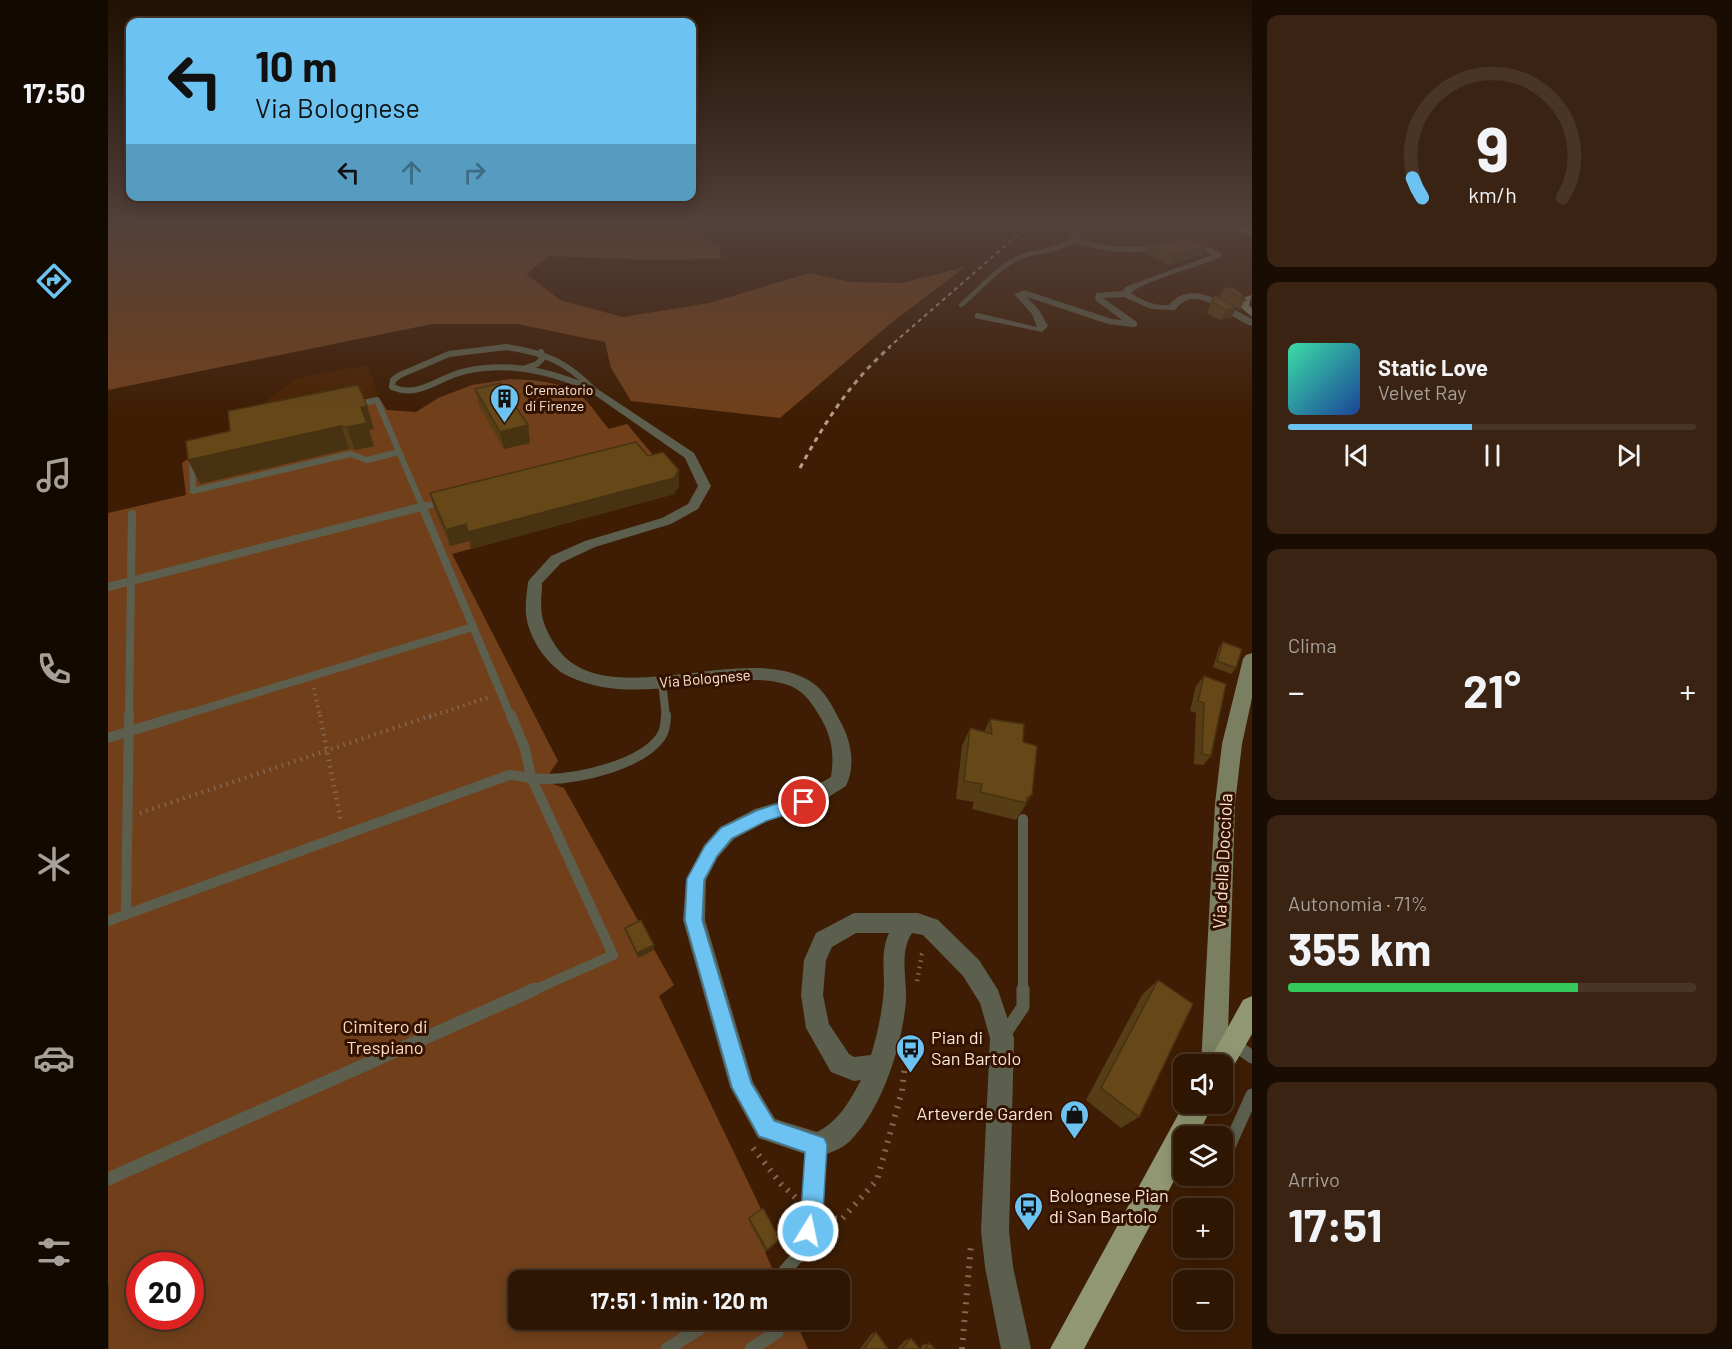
<!DOCTYPE html>
<html lang="it">
<meta charset="utf-8">
<style>
body{margin:0;font-family:Barlow,sans-serif;background:#3a2312;color:#f1f3f6;height:100vh;display:flex;flex-direction:column;font-size:22px;white-space:nowrap}
*{box-sizing:border-box;margin:0}
p{font-size:20px;color:#a79f9a}
.icon{flex:none;width:33px;height:33px;fill:none;stroke:currentColor;stroke-width:2;stroke-linecap:round;stroke-linejoin:round}
.map{position:relative;flex:1;overflow:hidden}
.panel{display:flex;flex-direction:column;gap:15px;padding:15px;background:#190c02;width:480px}
.panel>*{flex:none}
.banner{position:absolute;left:18px;top:18px;width:570px;height:183px;border-radius:12px;box-shadow:0 3px 15px #0003,0 0 0 2px #493525;background:#6cc3f2;color:#111;overflow:hidden}
.fabs{position:absolute;left:1065px;top:1054px;display:grid;gap:12px}
.fabs a{display:grid;place-items:center;width:60px;height:60px;border-radius:12px;background:#2e1603;box-shadow:0 3px 15px #0003,0 0 0 2px #493525;font-size:30px}
.speed{position:absolute;left:18px;top:1252px;display:flex;gap:12px;font-size:30px;font-weight:700;text-align:center}
.speed>*{display:grid;place-content:center;width:78px;height:78px;border-radius:50%;background:#2e1603;box-shadow:0 3px 15px #0003,0 0 0 2px #493525;line-height:1}
.speed .limit{border:9px solid #d22;background:#fff;color:#111}
.pin{position:absolute;display:grid;place-items:center;width:51px;height:51px;color:#fff;margin:-26px;border:3px solid #fff;border-radius:50%;box-shadow:0 2px 6px #0007}
.me{position:absolute;width:66px;margin:-33px;rotate:10deg;stroke-linejoin:round;filter:drop-shadow(0 0 4px #0008)}
.turn{display:flex;align-items:center;gap:21px;height:126px;padding:0 30px;font-size:27px}
.turn .icon{width:78px;height:78px;stroke-width:2.5}
.turn b{display:block;font-size:42px;line-height:51px}
.lanes{display:flex;align-items:center;height:57px;padding:0 30px;background:#0003;justify-content:center;gap:30px;direction:ltr}
.lanes .off{opacity:.35}
.big{font-size:45px;font-weight:700;line-height:1.1}
.panel .card{flex:1;display:flex;flex-direction:column;justify-content:center;gap:9px;min-width:0;padding:0 21px;border-radius:12px;background:#3a2312}
.panel .dial{align-items:center;gap:0}
.dial svg{height:156px;overflow:visible;fill:none;stroke:#493525;stroke-width:7;stroke-linecap:round;text-anchor:middle}
.dial text{fill:#f1f3f6;stroke:none}
.song{display:flex;align-items:center;gap:18px}
.cover{width:72px;height:72px;border-radius:9px;background:linear-gradient(135deg,hsl(160 70% 55%),hsl(220 70% 35%))}
.played{height:6px;border-radius:3px;background:linear-gradient(90deg,#6cc3f2 45%,#493525 45%)}
.keys{display:flex;justify-content:space-around;direction:ltr}
.heat{display:flex;justify-content:space-between;align-items:center;font-size:33px;direction:ltr}
.charge{height:9px;border-radius:4px;background:linear-gradient(90deg,#34c759 71%,#493525 0)}
.trip{position:absolute;left:400px;top:1270px;width:342px;height:60px;border-radius:12px;background:#2e1603;box-shadow:0 3px 15px #0003,0 0 0 2px #493525;font-weight:700;line-height:60px;text-align:center}
main{display:flex;flex:1;min-height:0}
.menu{display:flex;flex-direction:column;width:108px;justify-content:space-around;align-items:center;background:#120901;color:#a79f9a}
.menu .icon{width:42px;height:42px}
.menu .selected{color:#6cc3f2}
.menu b{font-size:27px;color:#f1f3f6}
.map>svg:first-child{display:block}
.built{fill:#4a2303}
.green{fill:#71401b;fill-rule:evenodd}
.lines{fill:none;stroke-linecap:round;stroke-linejoin:round}
.path-far2{stroke:#836550;stroke-width:4;stroke-dasharray:1.5 4.5;stroke-linecap:butt}
.path-far1{stroke:#836550;stroke-width:4.5;stroke-dasharray:1.5 5;stroke-linecap:butt}
.path{stroke:#836550;stroke-width:6;stroke-dasharray:2 7;stroke-linecap:butt}
.lane-far4{stroke:#5c5f4d;stroke-width:4.5}
.lane-far3{stroke:#5c5f4d;stroke-width:6}
.lane-far2{stroke:#5c5f4d;stroke-width:8}
.lane-far1{stroke:#5c5f4d;stroke-width:10}
.lane{stroke:#5c5f4d;stroke-width:13}
.street{fill:#5c5f4d;fill-rule:evenodd}
.secondary{fill:#7a7f62;fill-rule:evenodd}
.primary{fill:#919772;fill-rule:evenodd}
.rail-far1{stroke:#b89e8b;stroke-width:2;stroke-dasharray:4 4;stroke-linecap:butt}
.rail{stroke:#b89e8b;stroke-width:3;stroke-dasharray:5 5;stroke-linecap:butt}
.wall{fill:#573d15}
.shaded-wall{fill:#473211}
.building{fill:#654718;stroke:#473211;stroke-width:1.5}
.route{fill:#6cc3f2;stroke:#467f9d;stroke-width:1.5}
.labels{text-anchor:middle;stroke-width:6;stroke-linejoin:round;paint-order:stroke}
.far-poi-label{font-size:14px;fill:#fce6d7;stroke:#331300;text-anchor:start}
.street-label{font-size:15px;fill:#fce6d7;stroke:#331300}
.near-street-label{font-size:18px;fill:#fce6d7;stroke:#331300}
.near-park-label{font-size:18px;fill:#fddac4;stroke:#331300}
.near-poi-label{font-size:18px;fill:#fce6d7;stroke:#331300;text-anchor:start}
</style>
<main>
<nav class="menu">
<b>17:50</b>
<svg class="icon selected" aria-label="directions" viewBox="0 0 24 24"><path d="M12 3l9 9-9 9-9-9zM9 14v-3h6M13 9l2 2-2 2"/></svg>
<svg class="icon" aria-label="music" viewBox="0 0 24 24"><path d="M9 18V5l10-2v13"/><circle cx="6" cy="18" r="3"/><circle cx="16" cy="16" r="3"/></svg>
<svg class="icon" aria-label="phone" viewBox="0 0 24 24"><path d="M5 4h4l2 5-3 2q2 4 5 5l2-3 5 2v4C11 20 4 13 5 4z"/></svg>
<svg class="icon" aria-label="climate" viewBox="0 0 24 24"><path d="M12 3v18M4 7l16 10M4 17L20 7"/></svg>
<svg class="icon" aria-label="car" viewBox="0 0 24 24"><path d="M5 17H2v-5l4-1 3-4h7l3 4 3 1v5h-3M9 17h6M6 11h13"/><circle cx="7" cy="17" r="2"/><circle cx="17" cy="17" r="2"/></svg>
<svg class="icon" aria-label="filters" viewBox="0 0 24 24"><path d="M4 7h16M4 17h16"/><circle cx="9" cy="7" r="2"/><circle cx="15" cy="17" r="2"/></svg>
</nav>
<div class="map">
<svg width="1144" height="1349" viewBox="0 0 1144 1349">
<rect width="100%" height="100%" fill="#3e1d04"/>
<!-- built -->
<polygon class="built" points="260,365 271,398 125,427 188,378"/>
<!-- green -->
<g class="green">
<polygon points="0,225 566,225 612,246 613,259 538,260 441,256 418,274 452,300 515,317 601,303 702,273 743,282 794,283 857,267 783,323 672,418 523,401 503,368 497,342 409,324 324,324 0,390"/>
<path d="M402 379C425 380 453 381 473 396 483 404 492 419 501 429L519 424 571 486 566 494 344 554 450 761 441 774 445 784 456 788 566 985 551 996 654 1211 671 1241 657 1252 670 1281H411V1320H687L700 1349H0V513L78 495 74 463 125 427 271 398 279 410 308 412 330 398 364 385ZM32 1266H82V1317H32Z"/>
</g>
<g class="lines">
<!-- path-far2 -->
<g class="path-far2">
<polyline points="206,688 212,717"/>
<polyline points="321,717 381,697"/>
</g>
<!-- path-far1 -->
<g class="path-far1">
<polyline points="212,715 233,822"/>
<polyline points="32,813 325,715"/>
<polyline points="809,981 814,954 817,951"/>
</g>
<!-- path -->
<g class="path">
<polyline points="645,1148 673,1184 689,1199"/>
<polyline points="718,1216 733,1220 769,1180 794,1091 797,1063"/>
<polyline points="854,1349 863,1245"/>
</g>
<!-- lane-far4 -->
<g class="lane-far4">
<path d="M853 305C871 290 887 270 908 259 928 249 946 253 966 240"/>
<polyline points="390,348 405,348"/>
</g>
<!-- lane-far3 -->
<g class="lane-far3">
<path d="M398 347C437 353 457 361 485 389 450 375 415 364 377 368 366 369 355 371 345 375 324 383 307 397 284 387L285 380 292 375 341 354Z"/>
<polyline points="418,368 429,364 434,359 433,352"/>
<polyline points="247,405 269,400 315,508"/>
<polyline points="88,459 84,462 85,491 242,454 259,460 291,452"/>
<polyline points="311,508 334,502"/>
</g>
<!-- lane-far2 -->
<g class="lane-far2">
<polyline points="314,506 403,717"/>
<polyline points="0,587 317,506"/>
<polyline points="554,682 558,717"/>
<polyline points="21,717 24,514"/>
<polyline points="69,717 365,627"/>
</g>
<!-- lane-far1 -->
<g class="lane-far1">
<polyline points="403,715 417,749 423,777 505,955 424,991"/>
<polyline points="0,738 74,715"/>
<polyline points="915,819 915,991"/>
<polyline points="18,914 21,715"/>
<path d="M0 921 401 775C413 776 425 779 438 779 471 779 532 765 552 738 557 731 558 723 558 715"/>
</g>
<!-- lane -->
<g class="lane">
<polyline points="896,1035 915,1007 915,989"/>
<polyline points="1127,1045 1144,1057"/>
<polyline points="1114,1162 1144,1095"/>
<polyline points="0,1179 427,989"/>
<polyline points="668,1281 696,1249 704,1212 708,1149"/>
<polyline points="559,1349 605,1320"/>
<polyline points="643,1349 669,1332"/>
</g>
<!-- street -->
<g class="street">
<path d="M972 225H981L969 238C986 243 1003 247 1020 247 1053 248 1083 236 1113 253V257C1094 266 1033 282 1023 293 1035 301 1047 306 1061 305 1085 276 1119 307 1144 319V326C1118 318 1090 281 1067 310L1043 309 1016 297 995 298 1029 322V326L1026 327 1000 324 919 297 931 310 940 326 934 332 867 318V314L870 313 929 327 924 314 906 294 916 290 1004 319 1014 320 987 300 988 293 1015 291 1017 287 1104 255C1078 240 1047 253 1019 252 1000 252 981 247 963 242L961 238Z"/>
<path d="M485 386 586 453 603 486 590 509 563 524 487 547 453 563 434 583C434 593 432 605 434 615 435 623 440 633 444 640 488 722 634 638 702 681 716 689 725 707 732 721 743 740 748 765 738 786L703 808 660 821 626 839 610 857 598 880 597 920 645 1082 667 1119 709 1132C730 1122 742 1101 753 1080L746 1081 723 1072 698 1028 693 995 696 960 708 933 746 913H810L830 920 871 960 890 990 906 1038 901 1231 905 1267 923 1349H893L877 1267 873 1231 882 1038 872 1003 855 976 815 935 804 933C791 953 799 978 798 1001 794 1046 774 1109 742 1141 733 1150 720 1153 709 1158L650 1138 622 1087 575 920 578 879 596 845 612 827 647 809 690 796 723 777C727 752 723 733 709 712 702 700 694 690 680 685 661 678 637 680 617 681 564 686 510 700 460 676 439 666 420 637 418 614 417 604 419 592 420 582L422 579 443 556 477 541 554 518 580 504 590 486 577 458 481 391V387ZM748 933H781C773 951 776 966 776 985 775 1009 770 1032 763 1055L746 1057 741 1054 721 1024 715 995 718 960 724 947Z"/>
</g>
<!-- secondary -->
<g class="secondary">
<polygon points="1116,225 1129,225 1144,230 1144,236"/>
<polygon points="1144,295 1141,305 1144,308 1144,317 1131,306 1133,298"/>
<polygon points="1144,653 1144,698 1134,744 1127,804 1119,1065 1114,1075 1114,1065 1093,1065 1107,804 1114,744 1135,659 1138,655"/>
</g>
<!-- primary -->
<g class="primary">
<polygon points="1144,996 1144,1034 1121,1074 1114,1077 1114,1065 1099,1065 1135,1000"/>
<polygon points="1076,1104 1105,1104 1089,1137 1076,1137 1076,1162 976,1349 942,1349"/>
</g>
<!-- rail-far1 -->
<polyline class="rail-far1" points="780,348 921,225"/>
<!-- rail -->
<path class="rail" d="M692 468C717 422 742 382 782 347"/>
</g>
<!-- wall -->
<g class="wall">
<polygon points="1041,244 1097,254 1061,266 1037,253"/>
<polygon points="1116,288 1137,300 1132,310 1128,307 1123,318 1112,320 1099,313 1106,295 1111,298"/>
<polygon points="367,389 420,425 422,443 396,449 371,406"/>
<polygon points="259,406 266,429 261,430 266,446 247,450 241,449 92,484"/>
<polygon points="540,456 571,486 566,494 363,549 362,541 342,546 326,509 322,493"/>
<polygon points="1115,642 1128,668 1123,674 1105,667 1111,648"/>
<polygon points="1096,676 1103,756 1095,765 1086,764 1088,713 1082,711 1088,686"/>
<polygon points="882,719 915,742 924,795 908,820 864,809 866,802 848,799 854,746 862,728 876,732"/>
<polygon points="517,928 546,945 546,950 530,958 518,933"/>
<polygon points="1050,980 1031,1117 1013,1128 978,1100 1034,995"/>
<polygon points="641,1218 671,1241 657,1252 640,1220"/>
<polygon points="768,1332 780,1349 752,1349 763,1334"/>
<polygon points="803,1338 812,1349 814,1345 821,1343 827,1349 789,1349 797,1340"/>
</g>
<!-- shaded-wall -->
<g class="shaded-wall">
<polygon points="1101,245 1097,254 1061,266 1065,256"/>
<polygon points="1128,307 1123,318 1112,320 1118,310"/>
<polygon points="259,406 266,429 261,430 266,446 247,450 239,427 253,407"/>
<polygon points="420,425 422,443 396,449 392,432"/>
<polygon points="233,426 241,449 92,484 80,460"/>
<polygon points="571,470 571,486 566,494 363,549 362,541 342,546 338,530"/>
<polygon points="924,795 914,812 912,813 918,803 919,798"/>
<polygon points="546,945 546,950 530,958 529,953"/>
<rect x="0" y="1286" width="1" height="63"/>
</g>
<!-- building -->
<g class="building">
<polygon points="1077,240 1101,245 1065,256 1041,244"/>
<polygon points="1116,288 1126,288 1134,295 1137,300"/>
<polygon points="1106,295 1128,307 1118,310 1104,302"/>
<polygon points="392,383 420,425 392,432 367,389"/>
<polygon points="250,385 259,406 253,407 259,423 239,427 233,426 80,460 78,441 122,431 120,411"/>
<polygon points="528,442 540,456 555,452 571,470 566,478 360,532 358,524 338,530 322,493"/>
<polygon points="1115,642 1134,649 1128,668 1109,661"/>
<polygon points="1096,676 1118,684 1103,756 1094,754 1096,703 1090,701"/>
<polygon points="882,719 916,724 915,742 929,746 924,795 919,798 918,803 872,792 874,784 856,781 862,728 884,734"/>
<polygon points="533,920 546,945 529,953 517,928"/>
<polygon points="1050,980 1085,1004 1031,1117 993,1088"/>
<polygon points="655,1208 672,1239 659,1250 641,1218"/>
<polygon points="768,1332 780,1349 756,1349"/>
<polygon points="803,1338 812,1349 794,1349"/>
<polygon points="821,1343 827,1349 818,1349"/>
</g>
<!-- sky -->
<linearGradient id="sky" x2="0" y2="1"><stop stop-color="#221002"/><stop offset="0.54" stop-color="#52403a"/><stop offset="1" stop-color="#52403a" stop-opacity="0"/></linearGradient>
<rect width="1144" height="414" fill="url(#sky)"/>
<!-- route -->
<polygon class="route" points="696,795 701,797 703,802 701,807 658,821 624,838 609,856 596,880 594,920 643,1083 666,1121 716,1138 719,1145 715,1212 708,1239 700,1242 692,1239 688,1231 693,1212 697,1152 651,1136 624,1087 577,920 579,879 597,846 613,828 648,811"/>
<!-- icons -->
<defs>
<symbol id="building-pin" viewBox="-11 -11 22 30"><path d="M0 17L-7.5 6A9.5 9.5 0 1 1 7.5 6Z" fill="#6cc3f2" stroke="#331300"/><path d="M-4-6H4V6H1V3H-1V6H-4ZM-2.5-4.3h1.7v1.8h-1.7ZM.8-4.3h1.7v1.8H.8ZM-2.5-1h1.7V.8h-1.7ZM.8-1h1.7V.8H.8Z" fill="#111"/></symbol>
<symbol id="bus-pin" viewBox="-11 -11 22 30"><path d="M0 17L-7.5 6A9.5 9.5 0 1 1 7.5 6Z" fill="#6cc3f2" stroke="#331300"/><path d="M-5-6H5V4H4V6H2V4H-2V6H-4V4H-5ZM-3.5-4V0h7V-4ZM-3.5 1.2v1.5H-2V1.2ZM2 1.2v1.5H3.5V1.2Z" fill="#111"/></symbol>
<symbol id="shop-pin" viewBox="-11 -11 22 30"><path d="M0 17L-7.5 6A9.5 9.5 0 1 1 7.5 6Z" fill="#6cc3f2" stroke="#331300"/><path d="M-5-2.5h2.3a2.7 3.5 0 0 1 5.4 0H5L5.5 6h-11ZM-1.5-2.5h3a1.5 2.3 0 0 0-3 0Z" fill="#111"/></symbol>
</defs>
<g fill-rule="evenodd">
<use href="#building-pin" x="380" y="382" width="33" height="45"/>
<use href="#bus-pin" x="786" y="1032" width="33" height="45"/>
<use href="#shop-pin" x="950" y="1098" width="33" height="45"/>
<use href="#bus-pin" x="904" y="1190" width="33" height="45"/>
</g>
<g class="labels">
<!-- far-poi labels -->
<g class="far-poi-label">
<text x="417" y="395">Crematorio<tspan x="417" dy="16">di Firenze</tspan></text>
</g>
<!-- street labels -->
<g class="street-label">
<text transform="translate(597 679) rotate(-5)" y="5">Via Bolognese</text>
</g>
<!-- near-street labels -->
<g class="near-street-label">
<text transform="translate(1115 861) rotate(-87)" y="6">Via della Docciola</text>
</g>
<!-- near-park labels -->
<g class="near-park-label">
<text x="277" y="1033">Cimitero di<tspan x="277" dy="21">Trespiano</tspan></text>
</g>
<!-- near-poi labels -->
<g class="near-poi-label">
<text x="823" y="1044">Pian di<tspan x="823" dy="21">San Bartolo</tspan></text>
<text x="945" y="1120" text-anchor="end">Arteverde Garden</text>
<text x="941" y="1202">Bolognese Pian<tspan x="941" dy="21">di San Bartolo</tspan></text>
</g>
</g>
</svg>
<div class="fabs">
<a><svg class="icon" aria-label="sound" viewBox="0 0 24 24"><path d="M4 9h4l5-4v14l-5-4H4zM17 9q2 3 0 6"/></svg></a>
<a><svg class="icon" aria-label="layers" viewBox="0 0 24 24"><path d="M12 4l9 5-9 5-9-5zM3 14l9 5 9-5"/></svg></a>
<a>+</a>
<a>−</a>
</div>
<div class="speed"><div class="limit">20</div></div>
<div class="pin" style="left:696px;top:802px;background:#d93025"><svg class="icon" aria-label="arrive" viewBox="0 0 24 24"><path d="M6 21V4h12l-3 4 3 4H6"/></svg></div>
<svg class="me" style="left:700px;top:1231px" viewBox="-20 -20 40 40"><circle r="17" fill="#6cc3f2" stroke="#fff" stroke-width="3"/><path d="M0-11L8 9 0 5-8 9z" fill="#fff"/></svg>
<div class="trip">17:51 · 1 min · 120 m</div>
<div class="banner">
<div class="turn"><svg class="icon" aria-label="left" viewBox="0 0 24 24"><path d="M17 20v-9H6M10 6l-5 5 5 5"/></svg><div><b>10 m</b>Via Bolognese</div></div>
<div class="lanes"><svg class="icon" aria-label="left" viewBox="0 0 24 24"><path d="M17 20v-9H6M10 6l-5 5 5 5"/></svg><svg class="icon off" aria-label="ahead" viewBox="0 0 24 24"><path d="M12 20V5M6 11l6-6 6 6"/></svg><svg class="icon off" aria-label="right" viewBox="0 0 24 24"><path d="M7 20v-9h11M14 6l5 5-5 5"/></svg></div>
</div>
</div>
<section class="panel">
<div class="card dial"><svg viewBox="0 0 100 80">
<path d="M14 69A42 42 0 1 1 86 69"/>
<path d="M14 69A42 42 0 0 1 9 59" stroke="#6cc3f2"/>
<text x="50" y="56" font-size="32" font-weight="700">9</text>
<text x="50" y="72" font-size="11">km/h</text>
</svg></div>
<div class="card">
<div class="song"><i class="cover"></i><div><b>Static Love</b><p>Velvet Ray</p></div></div>
<div class="played"></div>
<div class="keys"><svg class="icon" aria-label="previous" viewBox="0 0 24 24"><path d="M18 5L8 12l10 7zM5 5v14"/></svg><svg class="icon" aria-label="pause" viewBox="0 0 24 24"><path d="M8 5v14M16 5v14"/></svg><svg class="icon" aria-label="next" viewBox="0 0 24 24"><path d="M6 5l10 7-10 7zM19 5v14"/></svg></div>
</div>
<div class="card"><p>Clima</p>
<div class="heat"><a>−</a><b class="big">21°</b><a>+</a></div>
</div>
<div class="card"><p>Autonomia · 71%</p><b class="big">355 km</b><div class="charge"></div></div>
<div class="card"><p>Arrivo</p><b class="big">17:51</b></div>
</section>
</main>
